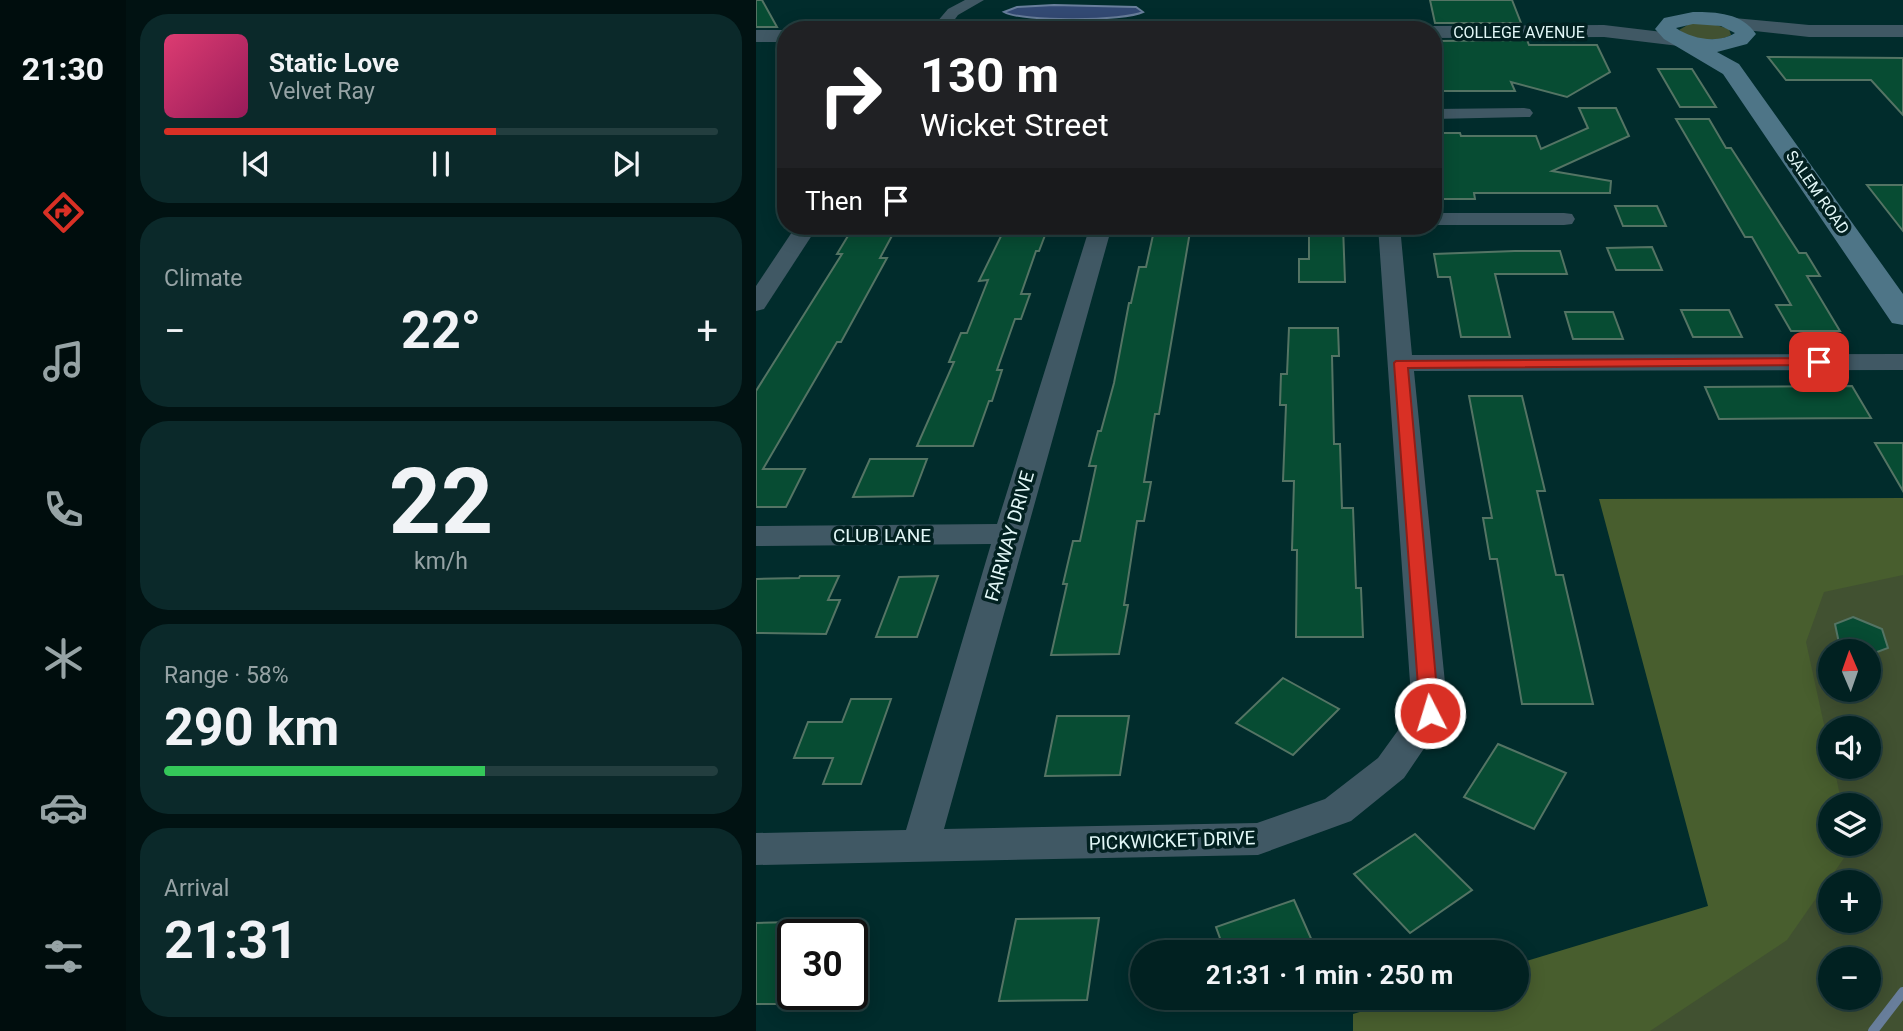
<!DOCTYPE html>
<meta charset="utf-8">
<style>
body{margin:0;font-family:Roboto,sans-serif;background:#0b292a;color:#f1f3f6;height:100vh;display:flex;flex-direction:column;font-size:26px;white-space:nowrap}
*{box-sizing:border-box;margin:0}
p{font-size:23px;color:#96a3a5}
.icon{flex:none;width:38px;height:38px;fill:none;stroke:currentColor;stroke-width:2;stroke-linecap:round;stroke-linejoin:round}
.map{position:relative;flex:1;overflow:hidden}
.side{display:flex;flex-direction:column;gap:14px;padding:14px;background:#011212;width:630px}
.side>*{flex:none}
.banner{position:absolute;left:21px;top:21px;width:665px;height:214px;border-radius:28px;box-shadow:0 4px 18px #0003,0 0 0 2px #233e3f;background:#202124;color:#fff;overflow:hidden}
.needle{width:46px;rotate:358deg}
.controls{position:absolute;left:1062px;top:639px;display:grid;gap:14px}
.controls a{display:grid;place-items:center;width:63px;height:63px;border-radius:50%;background:#012121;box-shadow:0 4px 18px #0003,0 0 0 2px #233e3f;font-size:35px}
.speed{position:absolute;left:21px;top:919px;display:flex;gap:14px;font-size:35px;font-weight:700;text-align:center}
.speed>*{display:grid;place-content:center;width:91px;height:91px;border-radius:50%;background:#012121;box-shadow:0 4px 18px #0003,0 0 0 2px #233e3f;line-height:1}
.speed .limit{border:4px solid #111;border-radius:10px;background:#fff;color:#111}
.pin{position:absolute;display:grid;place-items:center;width:60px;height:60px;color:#fff;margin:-30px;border-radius:14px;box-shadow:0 4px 10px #0006}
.me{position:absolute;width:77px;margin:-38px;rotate:355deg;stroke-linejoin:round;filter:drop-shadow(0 0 5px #0008)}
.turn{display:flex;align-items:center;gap:24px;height:147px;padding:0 28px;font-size:32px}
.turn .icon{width:91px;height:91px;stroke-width:2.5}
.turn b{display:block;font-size:49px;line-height:60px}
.then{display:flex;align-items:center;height:66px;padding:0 28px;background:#0003;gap:14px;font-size:26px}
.big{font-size:52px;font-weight:700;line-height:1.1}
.side .card{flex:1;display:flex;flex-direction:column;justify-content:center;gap:10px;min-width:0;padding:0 24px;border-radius:28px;background:#0b292a}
.side .dial{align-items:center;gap:0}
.dial b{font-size:91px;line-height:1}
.song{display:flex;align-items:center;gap:21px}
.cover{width:84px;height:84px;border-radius:10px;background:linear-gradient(135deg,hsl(340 70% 55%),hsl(330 70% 35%))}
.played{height:7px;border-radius:4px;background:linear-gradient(90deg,#d93025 60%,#233e3f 60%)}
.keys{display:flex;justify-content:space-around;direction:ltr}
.heat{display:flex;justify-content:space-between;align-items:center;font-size:38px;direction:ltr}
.charge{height:10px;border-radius:5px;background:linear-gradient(90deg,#34c759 58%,#233e3f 0)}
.trip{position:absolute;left:374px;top:940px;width:399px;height:70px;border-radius:35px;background:#012121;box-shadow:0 4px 18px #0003,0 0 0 2px #233e3f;font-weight:700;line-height:70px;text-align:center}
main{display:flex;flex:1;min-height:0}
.dock{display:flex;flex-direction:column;width:126px;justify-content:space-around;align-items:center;background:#000d0d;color:#96a3a5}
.dock .icon{width:49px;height:49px}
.dock .selected{color:#d93025}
.dock b{font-size:32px;color:#f1f3f6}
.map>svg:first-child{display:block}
.green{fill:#415131;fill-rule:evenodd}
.forest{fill:#485e2e}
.water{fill:#334a74;stroke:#687e9b;stroke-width:2}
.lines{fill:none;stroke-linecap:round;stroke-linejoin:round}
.stream{stroke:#687e9b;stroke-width:10}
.building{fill:#074c33;stroke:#547464;stroke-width:2}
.minor{fill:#405864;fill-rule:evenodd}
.tertiary{fill:#405864;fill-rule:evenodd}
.secondary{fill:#4e7587;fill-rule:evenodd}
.route{fill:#d93025;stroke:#8d1f18;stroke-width:2}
.labels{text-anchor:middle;stroke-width:7;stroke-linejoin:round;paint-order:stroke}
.far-street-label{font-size:16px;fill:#e2f7f7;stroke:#022121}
.street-label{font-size:19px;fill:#e2f7f7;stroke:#022121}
</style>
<main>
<nav class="dock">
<b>21:30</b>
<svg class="icon selected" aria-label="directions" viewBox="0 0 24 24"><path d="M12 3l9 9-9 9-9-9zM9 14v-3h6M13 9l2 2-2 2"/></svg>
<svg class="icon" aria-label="music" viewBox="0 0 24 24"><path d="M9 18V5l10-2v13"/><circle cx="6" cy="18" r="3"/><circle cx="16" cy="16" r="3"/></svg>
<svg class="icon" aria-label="phone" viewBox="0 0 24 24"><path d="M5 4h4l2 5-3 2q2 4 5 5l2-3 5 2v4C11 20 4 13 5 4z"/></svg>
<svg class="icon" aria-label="climate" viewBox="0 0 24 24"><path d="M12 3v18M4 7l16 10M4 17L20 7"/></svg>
<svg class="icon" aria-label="car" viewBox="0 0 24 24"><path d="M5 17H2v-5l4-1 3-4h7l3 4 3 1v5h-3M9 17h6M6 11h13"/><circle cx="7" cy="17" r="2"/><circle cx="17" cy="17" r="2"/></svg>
<svg class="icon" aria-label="filters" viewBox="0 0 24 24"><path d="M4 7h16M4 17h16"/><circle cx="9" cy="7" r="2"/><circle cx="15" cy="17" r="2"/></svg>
</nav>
<section class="side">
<div class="card">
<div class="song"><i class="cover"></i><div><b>Static Love</b><p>Velvet Ray</p></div></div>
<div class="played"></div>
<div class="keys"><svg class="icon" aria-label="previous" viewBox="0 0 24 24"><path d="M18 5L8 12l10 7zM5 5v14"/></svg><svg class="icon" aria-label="pause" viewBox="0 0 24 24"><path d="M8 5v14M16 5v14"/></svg><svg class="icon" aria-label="next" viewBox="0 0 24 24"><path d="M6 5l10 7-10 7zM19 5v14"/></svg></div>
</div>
<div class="card"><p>Climate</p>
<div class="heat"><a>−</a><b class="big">22°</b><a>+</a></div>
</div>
<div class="card dial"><b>22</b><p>km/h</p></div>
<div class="card"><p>Range · 58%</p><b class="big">290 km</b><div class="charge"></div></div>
<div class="card"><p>Arrival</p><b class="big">21:31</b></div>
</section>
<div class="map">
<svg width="1147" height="1031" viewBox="0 0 1147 1031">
<rect width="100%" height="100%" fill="#012c2c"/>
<!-- green -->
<g class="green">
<path d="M935 23 960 25 973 29 975 35C960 43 936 41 923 30Z"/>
<path d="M1147 556V1031H850L1040 885 966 560ZM1074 651H1113V690H1074ZM1074 728H1113V766H1074ZM1074 805H1113V844H1074ZM1074 882H1113V920H1074ZM1074 959H1113V998H1074Z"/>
</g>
<!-- forest -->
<polygon class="forest" points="1147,498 1147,575 1068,592 1050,642 1074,752 1074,766 1078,767 1086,805 1074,805 1074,844 1094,844 1095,848 1031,940 894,1031 597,1031 597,1014 651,998 761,998 761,964 952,906 843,499"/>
<!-- water -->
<path class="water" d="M298 5 380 7 387 12C370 21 266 22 248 12L261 7Z"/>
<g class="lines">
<!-- stream -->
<polyline class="stream" points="1117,1031 1147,992"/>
</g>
<!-- building -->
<g class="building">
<polygon points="0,0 6,0 21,27 0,27"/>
<polygon points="674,0 756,0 765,23 679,23"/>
<polygon points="771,40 773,45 841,45 854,72 811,97 755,82 759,91 677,91 677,47 684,47 683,41"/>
<polygon points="1012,57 1147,58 1147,115 1115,80 1030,80"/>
<polygon points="902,69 936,69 960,107 924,107"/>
<polygon points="823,108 860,108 873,136 796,171 855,181 854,193 718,193 719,199 677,199 677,133 704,133 705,136 780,136 785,149 832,128"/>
<polygon points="920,119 953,119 970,148 975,148 1043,253 1050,253 1064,276 1051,276 1084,331 1035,331 1020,305 1035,305 996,237 989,237"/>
<polygon points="1111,185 1147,185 1147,231"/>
<polygon points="859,206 901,206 910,226 867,226"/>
<polygon points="98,226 139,226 135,232 138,232 124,258 131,258 85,342 81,342 7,469 49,469 30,507 0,507 0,391 86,254 81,254"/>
<polygon points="399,226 435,226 403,414 399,414 388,482 395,482 388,521 381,521 368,605 372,605 363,654 295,655 311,584 307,584 317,541 324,541 340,466 333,466 342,431 345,431 358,383 373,303 375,303 383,267 390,267"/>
<polygon points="553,226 587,226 589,282 543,282 543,259 553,259"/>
<polygon points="248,230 291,230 283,251 280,251 265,294 274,294 265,319 259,319 241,370 246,370 236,401 233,401 217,446 161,446 198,362 193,362 205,333 211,333 232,280 223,281"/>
<polygon points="896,247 906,270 860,270 851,248"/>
<polygon points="759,251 804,251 811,274 739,274 754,337 705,337 694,277 682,277 678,254"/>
<polygon points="925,310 973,310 986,337 937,337"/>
<polygon points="809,312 857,312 867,339 817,339"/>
<polygon points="533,328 582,328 583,356 576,356 578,444 584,444 586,508 597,508 600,588 605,588 607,637 540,637 541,550 536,550 538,481 527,481 530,405 524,405 525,374 531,374"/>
<polygon points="1096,386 1115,418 963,419 949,387"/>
<polygon points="713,396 766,396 789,491 781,491 800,575 807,575 837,704 766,704 741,559 734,559 727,518 736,518"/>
<polygon points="1119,443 1147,443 1147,491"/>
<polygon points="114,459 171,459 157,496 97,497"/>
<polygon points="44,576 83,576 72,600 84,600 70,634 0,633 0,579 43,578"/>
<polygon points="182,576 161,637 120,637 143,577"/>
<polygon points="1097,617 1126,629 1132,648 1113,655 1113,651 1098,651 1083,643 1079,624"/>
<polygon points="527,678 583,709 537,755 480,723"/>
<polygon points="95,699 135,699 105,784 67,784 77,758 38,758 52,722 86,722"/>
<polygon points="301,716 373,716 364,775 289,776"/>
<polygon points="742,744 810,773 778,829 708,797"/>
<polygon points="659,834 716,890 654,933 598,874"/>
<polygon points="538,900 561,952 469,952 460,927"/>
<polygon points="343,918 331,1000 243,1001 260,919"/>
<polygon points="37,922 37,1004 0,1004 0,923"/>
</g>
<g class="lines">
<!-- minor -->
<g class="minor">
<polygon points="209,0 228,0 202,15 191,30 174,30 192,9"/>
<polygon points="768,108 774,109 777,113 774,117 677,119 677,109"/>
<polygon points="677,213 808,213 816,214 819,219 816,224 808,225 677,225"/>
<polygon points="40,226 62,226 8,309 0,311 0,286"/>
<polygon points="334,226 356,226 188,829 501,823 569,799 622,758 656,711 622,226 644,226 656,355 1147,354 1147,370 658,371 692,713 648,778 595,821 502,855 0,865 0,833 150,830 235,544 0,546 0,526 241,524"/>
</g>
<!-- tertiary -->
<g class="tertiary">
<polygon points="978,18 1053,25 1147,25 1147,37 1053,37 971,28 968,24 971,20"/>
<polygon points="848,25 923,34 930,36 933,40 930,44 923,46 848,37 677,38 677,30 668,30 677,26"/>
<rect x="0" y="30" width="30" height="12"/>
</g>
<!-- secondary -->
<path class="secondary" d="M937 12C961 12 986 13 1000 34L991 44 961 52 983 64 1147 294V325L1136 323 967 74 908 39 899 29 908 18ZM937 24 965 26 979 33C962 44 936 39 920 28Z"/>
</g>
<!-- route -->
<polygon class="route" points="1063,358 1068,359 1068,365 652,368 683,713 680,718 667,718 664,713 638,363 640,361"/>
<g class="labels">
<!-- far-street labels -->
<g class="far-street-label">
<text x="763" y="38">COLLEGE AVENUE</text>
<text transform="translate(1062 192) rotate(55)" y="6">SALEM ROAD</text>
</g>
<!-- street labels -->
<g class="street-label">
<text x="126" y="542">CLUB LANE</text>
<text transform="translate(253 536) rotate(-74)" y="7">FAIRWAY DRIVE</text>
<text transform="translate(416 840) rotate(-2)" y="7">PICKWICKET DRIVE</text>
</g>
</g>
</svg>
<div class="controls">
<a><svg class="needle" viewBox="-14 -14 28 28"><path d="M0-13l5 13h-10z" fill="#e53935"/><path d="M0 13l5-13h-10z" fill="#96a3a5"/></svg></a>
<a><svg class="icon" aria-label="sound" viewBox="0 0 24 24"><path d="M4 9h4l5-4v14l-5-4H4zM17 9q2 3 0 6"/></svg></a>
<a><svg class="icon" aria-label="layers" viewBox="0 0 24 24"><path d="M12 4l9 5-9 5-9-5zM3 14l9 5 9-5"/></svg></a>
<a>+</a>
<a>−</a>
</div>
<div class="speed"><div class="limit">30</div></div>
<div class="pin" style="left:1063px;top:362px;background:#d93025"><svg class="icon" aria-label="arrive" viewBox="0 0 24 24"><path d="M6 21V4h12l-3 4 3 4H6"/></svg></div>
<svg class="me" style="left:674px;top:713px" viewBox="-20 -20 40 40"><circle r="17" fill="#d93025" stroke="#fff" stroke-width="3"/><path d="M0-11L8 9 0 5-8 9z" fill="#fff"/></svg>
<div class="trip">21:31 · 1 min · 250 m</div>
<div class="banner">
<div class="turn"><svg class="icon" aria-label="right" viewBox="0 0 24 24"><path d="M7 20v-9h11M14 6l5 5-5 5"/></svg><div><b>130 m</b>Wicket Street</div></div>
<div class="then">Then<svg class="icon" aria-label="arrive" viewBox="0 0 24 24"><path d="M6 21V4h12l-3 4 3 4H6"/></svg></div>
</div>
</div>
</main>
